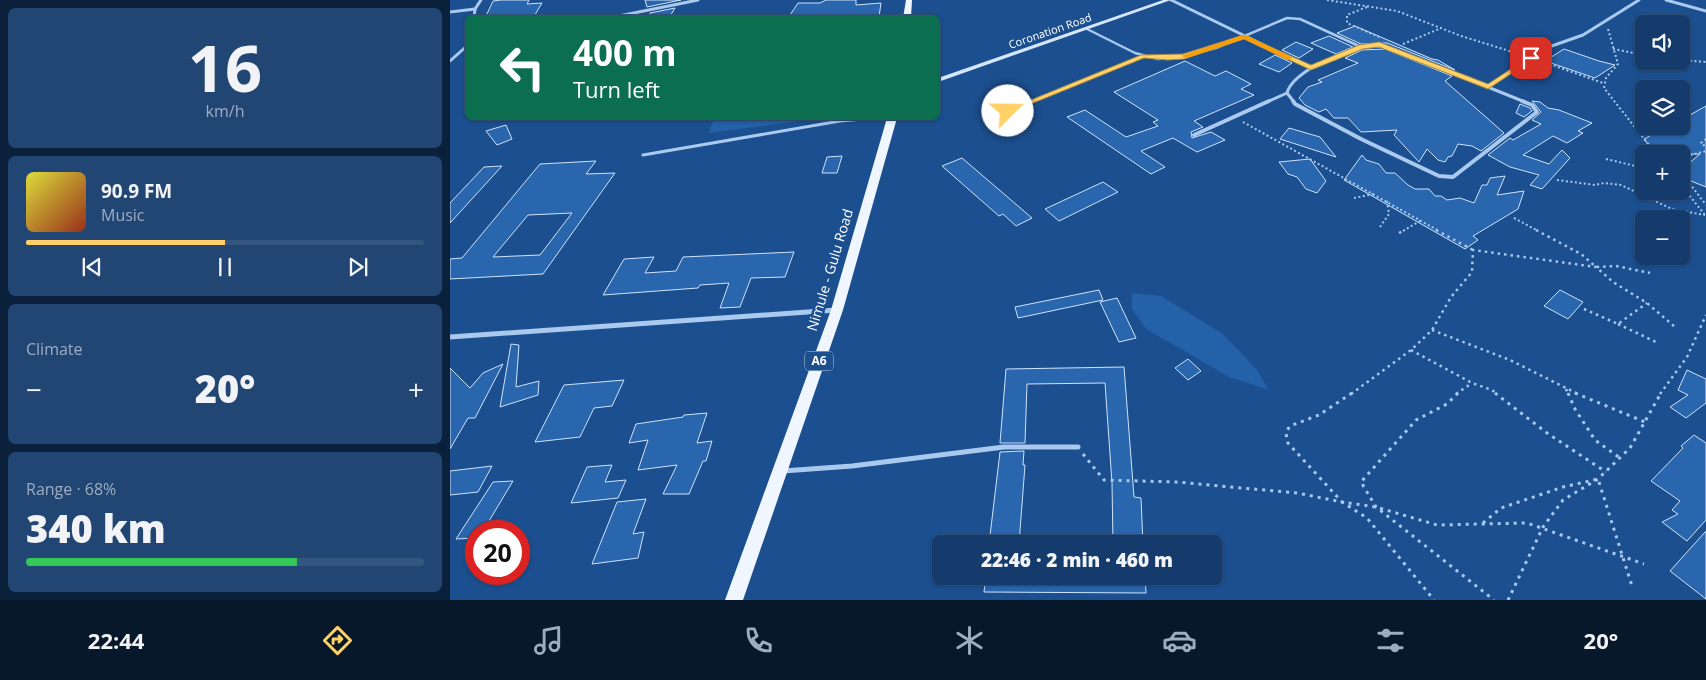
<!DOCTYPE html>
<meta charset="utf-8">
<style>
body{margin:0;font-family:"Open Sans",sans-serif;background:#214673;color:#f1f3f6;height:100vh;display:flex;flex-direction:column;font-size:19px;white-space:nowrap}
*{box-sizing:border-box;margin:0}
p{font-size:16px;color:#9dadc1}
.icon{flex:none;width:28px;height:28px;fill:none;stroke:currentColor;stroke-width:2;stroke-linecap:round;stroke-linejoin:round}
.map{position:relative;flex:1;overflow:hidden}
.drawer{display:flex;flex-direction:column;gap:8px;padding:8px;background:#0b203b;width:450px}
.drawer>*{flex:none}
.top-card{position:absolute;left:15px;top:15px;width:475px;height:105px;border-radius:8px;box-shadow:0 1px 4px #0004,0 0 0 1px #33557e;background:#0b6e4f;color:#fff;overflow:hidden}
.tools{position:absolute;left:1185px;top:15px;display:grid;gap:10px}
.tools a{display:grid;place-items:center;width:55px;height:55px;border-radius:8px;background:#143b6b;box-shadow:0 1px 4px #0004,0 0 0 1px #33557e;font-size:25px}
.speed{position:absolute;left:15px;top:520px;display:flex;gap:10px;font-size:25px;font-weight:700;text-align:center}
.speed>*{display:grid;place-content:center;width:65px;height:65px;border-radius:50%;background:#143b6b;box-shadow:0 1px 4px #0004,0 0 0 1px #33557e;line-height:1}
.speed .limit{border:8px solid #d22;background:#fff;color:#111}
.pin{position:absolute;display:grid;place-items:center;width:42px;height:42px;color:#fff;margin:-21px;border-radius:10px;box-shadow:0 2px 8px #0006}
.me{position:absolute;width:55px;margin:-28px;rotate:68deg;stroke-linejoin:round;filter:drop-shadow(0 0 4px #0008)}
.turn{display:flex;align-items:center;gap:18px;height:105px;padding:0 25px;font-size:22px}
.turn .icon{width:65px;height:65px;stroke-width:2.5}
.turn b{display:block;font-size:35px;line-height:42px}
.big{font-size:38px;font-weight:800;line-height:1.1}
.drawer .card{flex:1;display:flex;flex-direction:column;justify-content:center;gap:8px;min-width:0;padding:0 18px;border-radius:8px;background:#214673}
.drawer .dial{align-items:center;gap:0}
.dial b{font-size:65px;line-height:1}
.song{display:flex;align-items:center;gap:15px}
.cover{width:60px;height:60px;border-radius:8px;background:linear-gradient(135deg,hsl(60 70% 55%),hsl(10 70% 35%))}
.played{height:5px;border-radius:2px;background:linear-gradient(90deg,#ffd166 50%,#33557e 50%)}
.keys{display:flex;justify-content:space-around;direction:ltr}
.heat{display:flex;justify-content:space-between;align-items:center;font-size:28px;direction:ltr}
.charge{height:8px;border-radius:4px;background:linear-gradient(90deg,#34c759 68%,#33557e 0)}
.trip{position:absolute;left:482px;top:535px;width:290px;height:50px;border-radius:8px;background:#143b6b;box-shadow:0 1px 4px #0004,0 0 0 1px #33557e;font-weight:800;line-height:50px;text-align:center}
.tab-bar{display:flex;height:80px;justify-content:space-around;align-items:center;background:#08182b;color:#9dadc1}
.tab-bar .icon{width:35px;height:35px}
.tab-bar .selected{color:#ffd166}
.tab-bar b{font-size:22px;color:#f1f3f6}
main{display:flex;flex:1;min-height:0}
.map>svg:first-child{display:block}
.green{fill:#2461a8}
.building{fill:#2a66ad;stroke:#cfe3fa;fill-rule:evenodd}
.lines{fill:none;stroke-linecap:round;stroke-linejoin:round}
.path-far2{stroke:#a9c9ee;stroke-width:2;stroke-dasharray:2 2.5;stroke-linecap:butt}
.path-far1{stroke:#a9c9ee;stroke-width:2.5;stroke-dasharray:2.5 4;stroke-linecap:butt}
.path{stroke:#a9c9ee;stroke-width:3;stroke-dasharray:3 5;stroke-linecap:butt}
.service-far2{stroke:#a9c9ee;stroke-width:2.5}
.service-far1{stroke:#a9c9ee;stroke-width:3}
.service{stroke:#a9c9ee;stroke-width:5}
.minor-far2{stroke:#a9c9ee;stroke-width:3}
.minor-far1{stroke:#a9c9ee;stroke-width:4}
.minor{stroke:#a9c9ee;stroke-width:5}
.secondary{fill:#d6e6fa;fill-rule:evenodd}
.primary{fill:#f0f6ff;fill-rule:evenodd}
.route{fill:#ffd166;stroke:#a68842}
.slow{fill:#f59e0b}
.labels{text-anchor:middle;stroke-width:5;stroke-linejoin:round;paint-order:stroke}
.far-street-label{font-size:11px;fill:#fff;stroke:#1b4f8f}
.shield{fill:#1b4f8f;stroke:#bbcadd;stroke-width:1}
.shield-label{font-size:12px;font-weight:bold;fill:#fff}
.street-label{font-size:14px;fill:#fff;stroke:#1b4f8f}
</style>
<main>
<section class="drawer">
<div class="card dial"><b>16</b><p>km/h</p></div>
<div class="card">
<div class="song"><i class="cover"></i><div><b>90.9 FM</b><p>Music</p></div></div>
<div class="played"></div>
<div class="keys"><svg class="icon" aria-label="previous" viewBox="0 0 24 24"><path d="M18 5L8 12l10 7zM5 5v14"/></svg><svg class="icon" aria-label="pause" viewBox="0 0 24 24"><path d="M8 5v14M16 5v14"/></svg><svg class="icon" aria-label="next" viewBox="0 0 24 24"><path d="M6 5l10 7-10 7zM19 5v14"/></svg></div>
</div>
<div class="card"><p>Climate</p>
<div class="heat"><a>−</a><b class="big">20°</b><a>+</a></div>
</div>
<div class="card"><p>Range · 68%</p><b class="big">340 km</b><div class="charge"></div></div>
</section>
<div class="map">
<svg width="1256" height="600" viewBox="0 0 1256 600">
<rect width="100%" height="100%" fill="#1b4f8f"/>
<!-- green -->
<g class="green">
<polygon points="264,118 373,118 259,133"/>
<polygon points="682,293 711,296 773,334 807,370 819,390 779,377 696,329 682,309"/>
</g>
<!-- building -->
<g class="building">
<polygon points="51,0 79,0 77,4 92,3 83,18 35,18 43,1"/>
<polygon points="195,0 231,0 197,7"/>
<polygon points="376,0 406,0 406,5 431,3 429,17 338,18 348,3 370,3"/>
<polygon points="225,8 219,18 201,18 200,13"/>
<polygon points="905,26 982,59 988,60 1005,70 937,43 911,44 887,33"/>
<polygon points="879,36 903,47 886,54 861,43"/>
<polygon points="846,42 863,49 849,58 832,50"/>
<polygon points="935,49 1002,76 995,81 1054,133 1031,151 1022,146 1008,144 1002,156 998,157 995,162 988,160 977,149 969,162 944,135 947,130 911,132 898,118 884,118 876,109 869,112 855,105 849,98 858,87 872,82 868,80 908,63 895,58 912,50"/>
<polygon points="1114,49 1149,61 1165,65 1145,78 1095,61"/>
<polygon points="825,55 842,63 829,72 809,64"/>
<polygon points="735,61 765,76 776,71 801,84 791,89 804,95 744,121 753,127 741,132 742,138 761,132 775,140 747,152 723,138 691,151 715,167 701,174 617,117 635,110 676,137 708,126 703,122 708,120 664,92"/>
<polygon points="1082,101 1090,102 1098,108 1109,110 1142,123 1128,131 1133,133 1117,143 1103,136 1073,155 1099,164 1112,150 1120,158 1092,189 1080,185 1089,175 1060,167 1038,155 1060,138 1063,140 1091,124 1082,120 1091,112"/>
<polygon points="1070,104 1080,108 1082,111 1074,117 1066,113"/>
<polygon points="1256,106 1256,187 1231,177 1231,170 1250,154 1205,154 1194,139 1219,126 1231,126 1231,120"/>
<polygon points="56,125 62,139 47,145 36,131"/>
<polygon points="839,128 870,137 886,157 830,139"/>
<polygon points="912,155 916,160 929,164 936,173 945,173 958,185 965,189 979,189 985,196 991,196 997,200 1010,198 1024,203 1032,185 1037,185 1040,178 1055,176 1047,195 1074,191 1068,209 1023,236 1028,240 1015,249 894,180"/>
<polygon points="392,156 387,173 372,173 377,157"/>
<polygon points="512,158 582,218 566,226 553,214 549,216 492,166"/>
<polygon points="860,159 876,181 867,193 856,189 847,177 838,174 829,162"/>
<path d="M146 161 136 174 165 173 93 274 0 279V259L12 258 90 164ZM122 213 90 255 43 257 78 215Z"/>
<polygon points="52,166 0,223 0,203 34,167"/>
<polygon points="653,182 668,192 609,221 595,209"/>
<polygon points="344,252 335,277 301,278 290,307 270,308 279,283 250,285 248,288 153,295 174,259 204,257 195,273 226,271 233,257"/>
<polygon points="649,290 653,300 568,318 565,307"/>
<polygon points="1110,290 1133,302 1118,319 1094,306"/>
<polygon points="667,298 686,338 669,342 650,302"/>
<polygon points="61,344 69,345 66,387 89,381 88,395 50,407"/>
<polygon points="738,359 751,371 738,380 725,368"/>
<polygon points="53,364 25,418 18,418 0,449 0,368 20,388 33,373"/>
<polygon points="674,367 684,497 691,498 693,544 663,544 662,483 655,383 577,384 575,443 550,443 556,369"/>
<polygon points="1237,370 1256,379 1256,403 1236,418 1220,407 1238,395 1228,390"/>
<polygon points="174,380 162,406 144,408 130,437 85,442 114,385"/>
<polygon points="257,413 247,443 262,441 256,461 253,461 239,494 213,494 227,465 188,470 198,440 179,443 186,424 233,417 234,415"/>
<polygon points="1244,435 1256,443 1256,520 1237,541 1212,522 1228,514 1222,510 1230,501 1201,481 1233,448 1231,446"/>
<polygon points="574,451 573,465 575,465 569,544 539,544 550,452"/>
<polygon points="162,465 155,482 176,480 168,498 121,503 137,467"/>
<polygon points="42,466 28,492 0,495 0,471"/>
<polygon points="63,481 33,531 26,531 26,538 6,539 43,482"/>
<polygon points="196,499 183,534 194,532 188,558 142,564 167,502"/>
<polygon points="1256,531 1256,599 1220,571"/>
<polygon points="536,576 695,576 696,593 534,592"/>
</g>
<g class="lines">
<!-- path-far2 -->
<g class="path-far2">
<polyline points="877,0 947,11 1011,36 1069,54"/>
<polyline points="917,7 897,15 897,23 929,37"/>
<polyline points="1158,29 1168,64 1156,78 1154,88 1206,154"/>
<polyline points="953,44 989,29"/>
<polyline points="1163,49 1194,55"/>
<polyline points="1231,60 1256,62"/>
<polyline points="1091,61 1153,83"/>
<polyline points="793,122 989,231"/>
<polyline points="1256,139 1251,143 1256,147"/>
<polyline points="1156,159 1194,168"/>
<polyline points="1231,165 1241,155 1256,151"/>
<polyline points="1231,172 1234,176 1231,176"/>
<polyline points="1234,176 1256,205"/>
<polyline points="1107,180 1145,185 1154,183 1171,185 1222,209 1255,215"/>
<polyline points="1231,185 1255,215"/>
<polyline points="904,198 924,194"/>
<polyline points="1064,218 1088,231"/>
<polyline points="930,227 939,214 937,201"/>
<polyline points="953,231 970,221"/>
</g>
<!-- path-far1 -->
<g class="path-far1">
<polyline points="986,230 1023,250"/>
<polyline points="1086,230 1131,254 1146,267 1166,266 1200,273"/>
<polyline points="949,233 955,230"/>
<polyline points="1134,309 1168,324 1197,303"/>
<polyline points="1168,324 1208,343"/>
<polyline points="982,330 1060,360 1128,394"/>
<polyline points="961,350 1022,383 1042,390 1047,394"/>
<polyline points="1116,389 1118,394"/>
<polyline points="901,394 961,350 982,330 1001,297 1022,272 1023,250 1146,267 1163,282 1197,303 1225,327"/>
<polyline points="1006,394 1022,383"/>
<polyline points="1210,394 1237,357 1256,315"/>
</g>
<!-- path -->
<g class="path">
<polyline points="902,393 869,415 840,426 836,432 837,442 892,502 926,507 987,525 1077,523 1194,564"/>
<polyline points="1008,393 997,404 966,420 911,482 926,507 1044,600"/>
<polyline points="1045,393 1097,433 1156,472"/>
<polyline points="1118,393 1125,409 1145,440 1170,458"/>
<polyline points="1125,393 1195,422"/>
<polyline points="633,454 654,480 726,482 847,493 892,502 917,518 984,600"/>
<polyline points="1033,523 1051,508 1113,487 1148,479 1182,586"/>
<polyline points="1058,600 1093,527 1113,500 1148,479 1180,448 1211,393"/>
</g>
<!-- service-far2 -->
<g class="service-far2">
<polyline points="637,29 685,53 708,59 726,58 766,48 837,18 850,19 911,47"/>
<polyline points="580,102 693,56"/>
</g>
<!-- service-far1 -->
<g class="service-far1">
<polyline points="558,111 583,101"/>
<polyline points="193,155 390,121 425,118"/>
</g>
<!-- service -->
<polyline class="service" points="333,471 402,466 554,447 628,447"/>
<!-- minor-far2 -->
<g class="minor-far2">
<polyline points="721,0 861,68"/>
<polyline points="1216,0 1256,11"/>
<polyline points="0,12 25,9"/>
<polyline points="24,18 25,9 31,0"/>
<polyline points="159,18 248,0"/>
<polyline points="0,61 18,45"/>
<polyline points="861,68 911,47 936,46 1075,102"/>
<polyline points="1038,87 1096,48 1133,35 1189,0"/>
<polyline points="817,102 837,93"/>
<path d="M844 102 837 93C840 82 852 74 861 68"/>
</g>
<!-- minor-far1 -->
<g class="minor-far1">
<polyline points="843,101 845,104 911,139 989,176 1003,177 1087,112 1082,105 1072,101"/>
<polyline points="744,135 819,101"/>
</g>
<!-- minor -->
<polyline class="minor" points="0,337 386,310"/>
<!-- secondary -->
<polygon class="secondary" points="713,0 721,0 488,82 488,78"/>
<!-- primary -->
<g class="primary">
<polygon points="456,0 462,0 461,18 453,18"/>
<polygon points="437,118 447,118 393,310 293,600 275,600 381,310"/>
</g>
</g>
<!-- route -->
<polygon class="route" points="794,35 861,65 909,45 929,42 1038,84 1079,57 1085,58 1038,89 929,47 913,49 861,70 794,39 734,59 718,60 694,58 561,112 554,111 691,55 733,54"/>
<!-- slow -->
<polygon class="slow" points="792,35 796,35 843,58 837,60 794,39 737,58 731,56"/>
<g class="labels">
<!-- far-street labels -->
<g class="far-street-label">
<text transform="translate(600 31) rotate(-19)" y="4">Coronation Road</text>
</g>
<!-- shield labels -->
<rect class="shield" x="355" y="351.5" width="28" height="19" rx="4"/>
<g class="shield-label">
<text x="369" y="365">A6</text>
</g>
<!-- street labels -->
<g class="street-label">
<text transform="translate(380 270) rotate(-73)" y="5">Nimule - Gulu Road</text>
</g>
</g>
</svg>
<div class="tools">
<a><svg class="icon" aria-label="sound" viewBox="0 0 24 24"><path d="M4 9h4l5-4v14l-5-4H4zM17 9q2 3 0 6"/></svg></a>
<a><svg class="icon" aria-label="layers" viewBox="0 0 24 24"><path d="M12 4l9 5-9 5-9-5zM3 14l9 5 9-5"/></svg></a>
<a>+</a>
<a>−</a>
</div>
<div class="speed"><div class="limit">20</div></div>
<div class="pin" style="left:1081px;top:58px;background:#d93025"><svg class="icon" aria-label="arrive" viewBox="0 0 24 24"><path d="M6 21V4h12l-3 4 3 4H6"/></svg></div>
<svg class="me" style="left:558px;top:111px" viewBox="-20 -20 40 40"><circle r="19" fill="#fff"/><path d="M0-13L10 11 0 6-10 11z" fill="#ffd166"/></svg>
<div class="trip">22:46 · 2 min · 460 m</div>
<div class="top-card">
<div class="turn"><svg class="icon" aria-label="left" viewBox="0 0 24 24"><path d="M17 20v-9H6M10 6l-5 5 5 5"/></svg><div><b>400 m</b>Turn left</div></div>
</div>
</div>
</main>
<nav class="tab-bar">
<b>22:44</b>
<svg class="icon selected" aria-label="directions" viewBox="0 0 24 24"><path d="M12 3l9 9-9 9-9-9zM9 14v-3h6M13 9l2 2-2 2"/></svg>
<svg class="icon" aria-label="music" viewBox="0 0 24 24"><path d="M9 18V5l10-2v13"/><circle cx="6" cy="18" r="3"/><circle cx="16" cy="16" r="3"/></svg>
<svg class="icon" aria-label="phone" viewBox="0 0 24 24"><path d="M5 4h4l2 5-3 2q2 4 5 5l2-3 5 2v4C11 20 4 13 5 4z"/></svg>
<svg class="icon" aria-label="climate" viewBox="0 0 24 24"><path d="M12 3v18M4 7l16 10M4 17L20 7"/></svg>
<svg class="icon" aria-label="car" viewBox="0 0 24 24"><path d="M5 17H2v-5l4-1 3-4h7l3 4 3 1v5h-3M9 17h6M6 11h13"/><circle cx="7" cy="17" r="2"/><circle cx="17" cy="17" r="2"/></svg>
<svg class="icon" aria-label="filters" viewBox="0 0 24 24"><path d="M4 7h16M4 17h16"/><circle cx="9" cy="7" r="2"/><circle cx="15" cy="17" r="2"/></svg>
<b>20°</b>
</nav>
